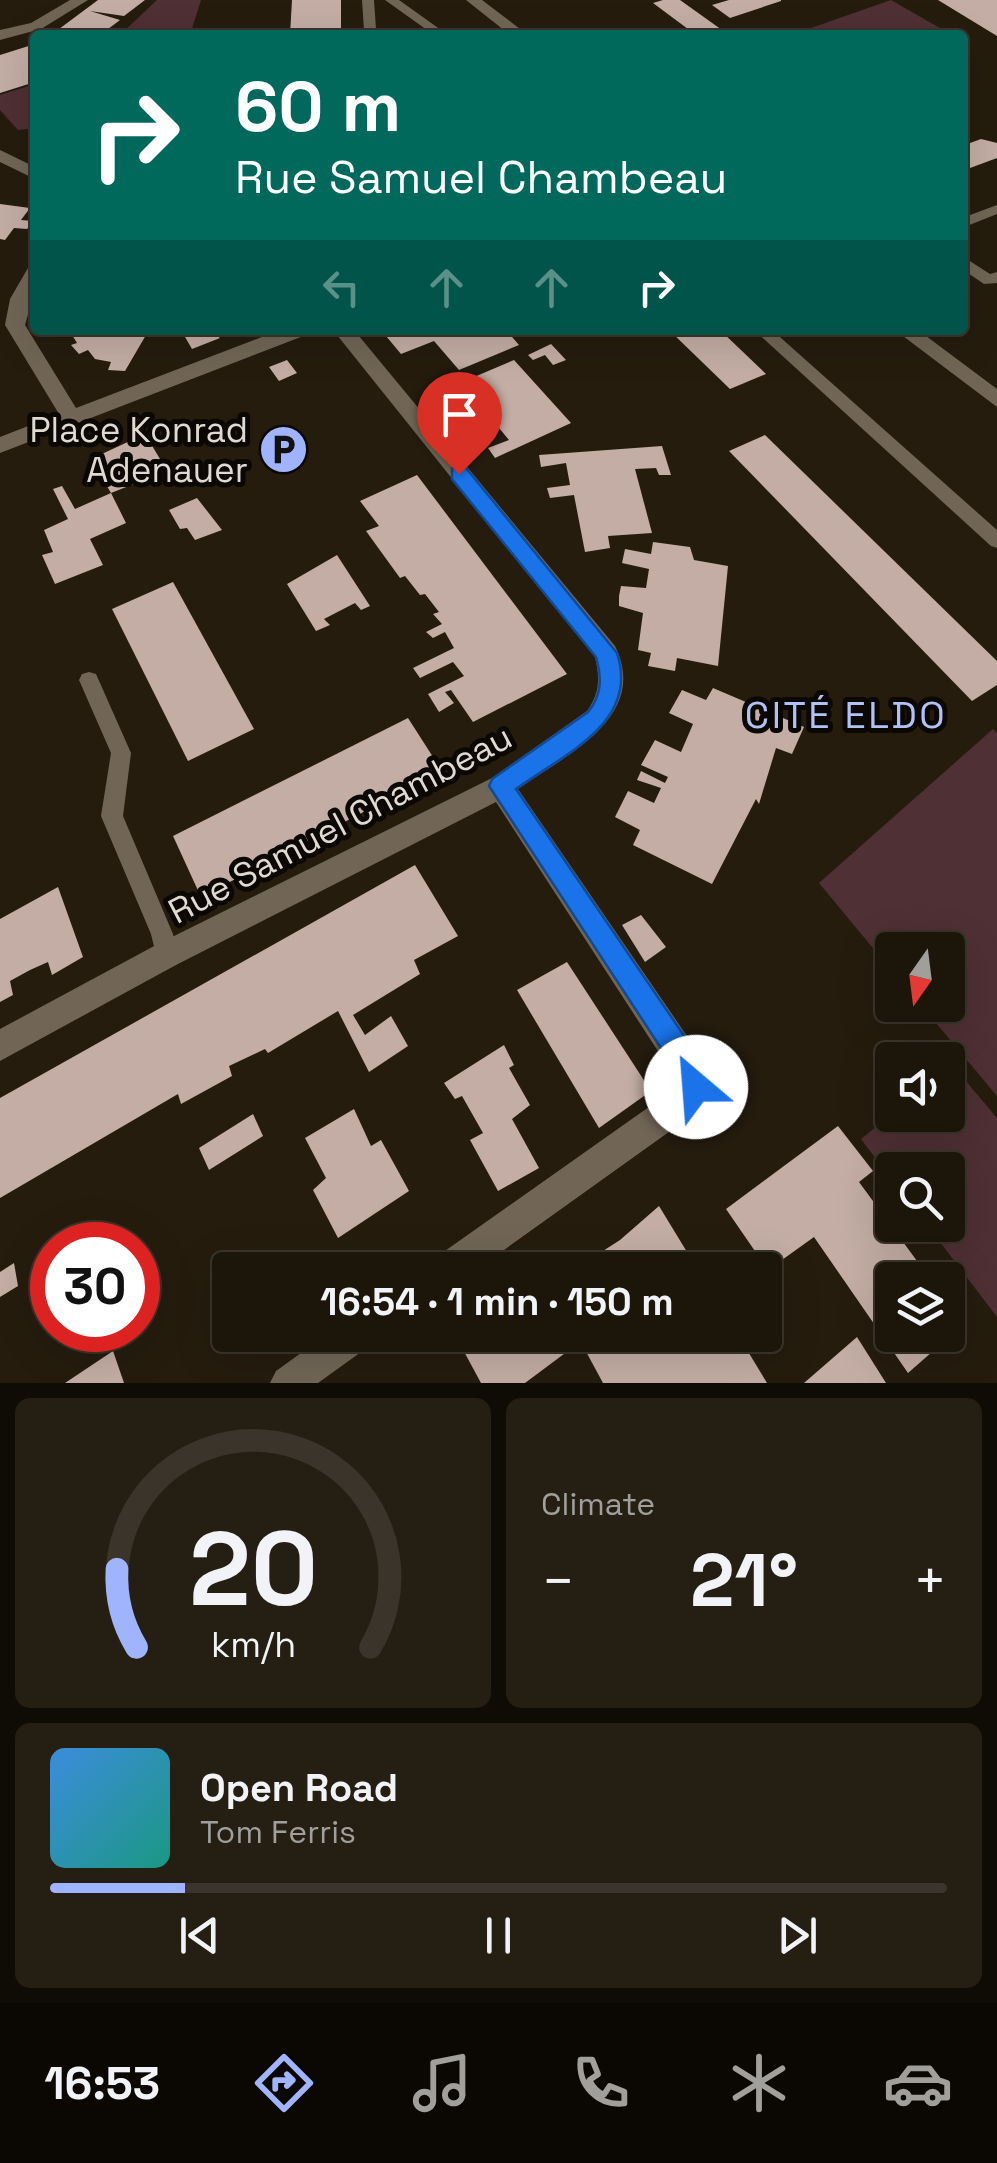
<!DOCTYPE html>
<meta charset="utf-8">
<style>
body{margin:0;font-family:"Space Grotesk",sans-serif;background:#251e13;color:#f1f3f6;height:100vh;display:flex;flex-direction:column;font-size:38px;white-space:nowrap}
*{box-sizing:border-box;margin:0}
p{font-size:32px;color:#a09f9c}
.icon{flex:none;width:55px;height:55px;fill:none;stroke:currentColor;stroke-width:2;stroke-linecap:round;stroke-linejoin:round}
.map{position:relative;height:1383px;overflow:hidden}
.drawer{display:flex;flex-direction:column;gap:15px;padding:15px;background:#0f0c06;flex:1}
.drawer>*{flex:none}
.hud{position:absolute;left:30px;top:30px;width:938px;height:305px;border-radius:10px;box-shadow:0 10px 40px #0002,0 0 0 2px #3a342b;background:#00695c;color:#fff;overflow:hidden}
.needle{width:65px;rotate:194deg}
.tools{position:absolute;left:875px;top:932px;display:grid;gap:20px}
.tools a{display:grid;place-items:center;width:90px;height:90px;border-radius:10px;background:#1c150a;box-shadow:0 10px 40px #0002,0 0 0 2px #3a342b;font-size:50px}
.speed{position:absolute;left:30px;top:1222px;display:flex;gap:20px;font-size:50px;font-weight:700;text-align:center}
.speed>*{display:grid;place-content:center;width:130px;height:130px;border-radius:50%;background:#1c150a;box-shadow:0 10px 40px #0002,0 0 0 2px #3a342b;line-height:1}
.speed .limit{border:15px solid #d22;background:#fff;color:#111}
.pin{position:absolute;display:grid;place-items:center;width:85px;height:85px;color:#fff;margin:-102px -42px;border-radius:50% 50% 50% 0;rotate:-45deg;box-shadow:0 0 10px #0007}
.pin .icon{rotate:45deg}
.me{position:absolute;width:110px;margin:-55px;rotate:333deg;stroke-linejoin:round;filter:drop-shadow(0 0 8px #0008)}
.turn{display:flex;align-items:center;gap:35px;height:210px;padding:0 40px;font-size:45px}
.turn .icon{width:130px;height:130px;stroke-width:2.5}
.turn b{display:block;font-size:70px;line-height:85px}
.lanes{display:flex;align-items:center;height:95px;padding:0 40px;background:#0003;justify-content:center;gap:50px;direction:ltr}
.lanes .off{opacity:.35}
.big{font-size:75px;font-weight:600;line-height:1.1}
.drawer .tile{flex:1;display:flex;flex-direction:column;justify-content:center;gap:15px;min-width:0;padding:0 35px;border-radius:15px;background:#251e13}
.drawer .dial{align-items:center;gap:0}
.dial svg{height:260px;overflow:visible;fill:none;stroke:#3a342b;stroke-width:7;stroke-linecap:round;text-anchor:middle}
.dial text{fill:#f1f3f6;stroke:none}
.song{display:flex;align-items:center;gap:30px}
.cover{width:120px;height:120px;border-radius:15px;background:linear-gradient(135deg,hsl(210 70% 55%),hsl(170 70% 35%))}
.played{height:10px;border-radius:5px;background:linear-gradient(90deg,#a0b3fd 15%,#3a342b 15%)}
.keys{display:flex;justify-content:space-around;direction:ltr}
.heat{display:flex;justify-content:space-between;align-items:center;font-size:55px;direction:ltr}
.drawer .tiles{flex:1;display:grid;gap:15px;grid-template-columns:1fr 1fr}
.tile:last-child{grid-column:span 2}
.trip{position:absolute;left:212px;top:1252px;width:570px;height:100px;border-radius:10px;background:#1c150a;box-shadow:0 10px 40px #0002,0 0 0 2px #3a342b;font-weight:600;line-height:100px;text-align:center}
.tab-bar{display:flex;height:160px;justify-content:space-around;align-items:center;background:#0b0804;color:#a09f9c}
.tab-bar .icon{width:70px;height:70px}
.tab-bar .active{color:#a0b3fd}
.tab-bar b{font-size:45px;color:#f1f3f6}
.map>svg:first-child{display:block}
.green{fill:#4f3034}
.building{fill:#c3ada4}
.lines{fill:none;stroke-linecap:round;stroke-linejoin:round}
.service{fill:#716656;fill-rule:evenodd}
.minor{fill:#716656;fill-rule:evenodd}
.secondary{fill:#716656;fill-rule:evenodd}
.route{fill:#1a73e8;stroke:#114b97;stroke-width:2.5}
.labels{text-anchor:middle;stroke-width:10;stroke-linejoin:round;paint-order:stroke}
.poi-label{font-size:35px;fill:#dfd9d0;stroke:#0b0703;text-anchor:end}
.street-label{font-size:35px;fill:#dfd9d0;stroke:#0b0703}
.neighbourhood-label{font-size:38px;letter-spacing:2.5px;fill:#b1c0f7;stroke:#0b0703}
</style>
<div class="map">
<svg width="997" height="1383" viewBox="0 0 997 1383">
<rect width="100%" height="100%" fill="#251c0e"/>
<!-- green -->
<g class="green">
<polygon points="157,0 201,0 190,35 120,35"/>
<polygon points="891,0 952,35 791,35"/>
<polygon points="35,84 35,128 18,130 0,110 0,95"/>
<polygon points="993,729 997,733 997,1096 921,1005 948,1005 948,950 892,950 892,971 819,883"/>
<polygon points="954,1067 997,1118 997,1317 927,1225 948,1225 948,1170 892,1170 892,1180 861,1139 892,1114 948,1115 948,1072"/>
</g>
<!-- building -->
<g class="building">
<polygon points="98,0 145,0 124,16 90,11 120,20 100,35 51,35"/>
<polygon points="292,0 341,0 341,35 290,35"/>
<polygon points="663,0 680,0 722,30 696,35 653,3"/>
<polygon points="729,0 781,0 781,1 730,18 712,5"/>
<polygon points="938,0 997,0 997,36"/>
<polygon points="35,44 35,82 0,93 0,55"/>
<polygon points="981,139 997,143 997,158 962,171 962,146"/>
<polygon points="0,204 30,208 21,220 33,221 27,229 14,228 5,240 0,239"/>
<polygon points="69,330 126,330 146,335 125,371 108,370 111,362 95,359 88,350 79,354 71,345 77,343"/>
<polygon points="181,330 223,330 214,334 220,338 192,349"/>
<polygon points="381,330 506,330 519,345 459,370 434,341 401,354"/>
<polygon points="669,330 720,330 766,374 730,389"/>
<polygon points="551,344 566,360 553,365 545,355 533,360 528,355"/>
<polygon points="287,360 297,373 279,381 269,367"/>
<polygon points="514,360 571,423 495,458 488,448 509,440 494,422 473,431 460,416 480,408 474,398 453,407 441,391"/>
<polygon points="145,434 163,464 159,474 111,493 94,464 97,460 91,459"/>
<polygon points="765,435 997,661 997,685 972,701 729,451"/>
<polygon points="662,446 671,475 659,475 656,468 635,469 652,533 608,536 610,548 585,552 574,495 550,498 547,488 570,485 566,463 541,467 539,455"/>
<polygon points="417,475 567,674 473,722 451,690 445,692 454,703 439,712 428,694 464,676 453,662 420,678 413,668 454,648 445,632 433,638 426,632 442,624 433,614 439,612 425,594 420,595 405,576 400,578 366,531 379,526 360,501"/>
<polygon points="62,486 75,509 111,493 126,523 90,539 103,565 55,584 42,555 53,552 44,530 68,519 53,489"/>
<polygon points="197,498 222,530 195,540 187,528 180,529 169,510"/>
<polygon points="653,542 690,547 694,560 728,566 718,666 677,658 675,671 648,666 651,653 638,650 643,613 619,606 619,596 621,586 646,588 649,569 622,563 625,549 651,554"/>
<polygon points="337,555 370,606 361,610 355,603 324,619 330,625 316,631 287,584"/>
<polygon points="173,582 254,729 188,761 112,609"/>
<polygon points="713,688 804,727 792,754 776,748 759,804 756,799 712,884 633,845 640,830 615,817 628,791 654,803 661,788 637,780 641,771 665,783 668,777 641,765 655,740 681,752 693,724 669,713 682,690 706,700"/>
<polygon points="408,718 442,771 201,897 173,836"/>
<polygon points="415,865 458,936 414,960 420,974 353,1015 365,1035 391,1016 408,1046 369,1072 338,1011 268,1053 265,1049 229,1066 232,1076 181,1104 178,1094 0,1198 0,1098"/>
<polygon points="58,887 83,957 52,975 48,962 30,970 10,981 13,995 0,1002 0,919"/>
<polygon points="641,915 666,947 645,962 622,925"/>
<polygon points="567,962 651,1091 599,1128 517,990"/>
<polygon points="504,1045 514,1065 509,1068 530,1105 512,1119 539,1168 498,1191 470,1140 483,1133 462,1096 455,1099 444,1083"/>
<polygon points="354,1109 371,1146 381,1140 409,1191 338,1238 313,1190 326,1178 305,1138"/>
<polygon points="253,1114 263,1136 209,1170 199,1148"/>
<polygon points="838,1126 873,1171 859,1182 931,1280 892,1280 892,1335 948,1335 948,1302 964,1324 908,1373 814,1237 768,1270 726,1209"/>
<polygon points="659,1206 698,1270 565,1270 590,1252 592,1258 620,1240"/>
<polygon points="14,1263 18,1286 0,1297 0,1272"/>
<polygon points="455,1335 571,1335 576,1345 525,1383 481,1383"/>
<polygon points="577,1335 738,1335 767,1383 603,1383"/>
<polygon points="857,1337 886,1383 804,1383"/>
<polygon points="113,1351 124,1383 65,1383"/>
</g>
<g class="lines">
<!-- service -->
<g class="service">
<polygon points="362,0 374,0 376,29 381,35 368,35 364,30"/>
<polygon points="385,0 399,0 448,35 434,35"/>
<polygon points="512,25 518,29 516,32 489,35"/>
<polygon points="997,205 997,214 962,228 962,218"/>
<polygon points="962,256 990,274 997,272 997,283 984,284 962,269"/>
<polygon points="754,330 772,330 997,530 997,548 991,546"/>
<polygon points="89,672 96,674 131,753 123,816 173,934 178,955 174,963 166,966 158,963 151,934 101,816 111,753 79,680 82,674"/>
</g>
<!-- minor -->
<g class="minor">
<polygon points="70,0 88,0 41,29 0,40 0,30 31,23"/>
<polygon points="0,150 35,167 35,179 0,162"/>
<polygon points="35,266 35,289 25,325 76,408 280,330 309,330 306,335 0,453 0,437 59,414 5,325 10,299 28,268"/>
<path d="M333 330H354L615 646C650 717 566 755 518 789L704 1061 711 1087 701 1109 476 1270H430L435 1258 680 1085 496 802 176 965 0 1061V1029L156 945 492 778 587 711C600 693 600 678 595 657Z"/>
<polygon points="326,1335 373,1335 368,1347 318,1383 270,1383 276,1371"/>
</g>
<!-- secondary -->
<g class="secondary">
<polygon points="466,0 482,0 528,35 510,35"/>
<polygon points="895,330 918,330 997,389 997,407"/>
</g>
</g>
<!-- route -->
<path class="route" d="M459 466 466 468 617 653C640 723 564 754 516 789L702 1062 710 1087 706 1097 696 1101 686 1097 680 1077 489 786 492 779 588 712C602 695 602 678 596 657L452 479V468Z"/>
<!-- icons -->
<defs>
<symbol id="parking-disc" viewBox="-11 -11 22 22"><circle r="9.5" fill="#a0b3fd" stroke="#0b0703"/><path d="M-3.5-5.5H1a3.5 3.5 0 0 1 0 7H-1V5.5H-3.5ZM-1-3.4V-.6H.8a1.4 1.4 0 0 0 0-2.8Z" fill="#111"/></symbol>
</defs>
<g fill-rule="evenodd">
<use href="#parking-disc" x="256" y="422" width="55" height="55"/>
</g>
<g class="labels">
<!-- poi labels -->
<g class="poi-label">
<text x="248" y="442">Place Konrad<tspan x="248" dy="40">Adenauer</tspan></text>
</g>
<!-- street labels -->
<g class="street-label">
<text transform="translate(340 824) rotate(-28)" y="12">Rue Samuel Chambeau</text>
</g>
<!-- neighbourhood labels -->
<g class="neighbourhood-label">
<text x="846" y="728">CITÉ ELDO</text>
</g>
</g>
</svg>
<div class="tools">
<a><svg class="needle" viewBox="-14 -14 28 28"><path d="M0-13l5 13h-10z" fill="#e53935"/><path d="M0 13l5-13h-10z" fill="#a09f9c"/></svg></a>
<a><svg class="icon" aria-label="sound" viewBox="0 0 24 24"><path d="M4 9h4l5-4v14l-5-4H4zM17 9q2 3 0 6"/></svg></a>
<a><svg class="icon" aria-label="search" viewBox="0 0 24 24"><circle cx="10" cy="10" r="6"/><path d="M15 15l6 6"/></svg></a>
<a><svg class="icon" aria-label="layers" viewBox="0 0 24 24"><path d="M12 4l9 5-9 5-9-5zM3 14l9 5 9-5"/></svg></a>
</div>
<div class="speed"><div class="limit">30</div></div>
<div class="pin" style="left:459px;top:474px;background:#d93025"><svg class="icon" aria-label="arrive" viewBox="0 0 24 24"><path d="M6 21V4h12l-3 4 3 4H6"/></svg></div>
<svg class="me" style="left:696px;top:1087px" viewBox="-20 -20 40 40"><circle r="19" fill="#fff"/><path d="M0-13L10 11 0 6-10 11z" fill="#1a73e8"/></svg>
<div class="trip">16:54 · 1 min · 150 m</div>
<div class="hud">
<div class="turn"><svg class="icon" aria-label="right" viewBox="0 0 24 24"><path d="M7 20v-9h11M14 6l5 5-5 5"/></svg><div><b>60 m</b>Rue Samuel Chambeau</div></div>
<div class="lanes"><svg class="icon off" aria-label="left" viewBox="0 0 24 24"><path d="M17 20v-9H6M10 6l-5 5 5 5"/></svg><svg class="icon off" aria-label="ahead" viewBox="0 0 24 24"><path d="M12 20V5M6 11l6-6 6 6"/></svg><svg class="icon off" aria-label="ahead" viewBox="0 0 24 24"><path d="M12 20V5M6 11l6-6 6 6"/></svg><svg class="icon" aria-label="right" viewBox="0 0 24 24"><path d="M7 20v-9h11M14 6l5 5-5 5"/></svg></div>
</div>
</div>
<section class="drawer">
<div class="tiles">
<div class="tile dial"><svg viewBox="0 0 100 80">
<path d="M14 69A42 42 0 1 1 86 69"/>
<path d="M14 69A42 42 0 0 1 8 45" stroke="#a0b3fd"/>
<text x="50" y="56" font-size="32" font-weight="700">20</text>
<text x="50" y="72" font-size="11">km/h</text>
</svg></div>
<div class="tile"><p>Climate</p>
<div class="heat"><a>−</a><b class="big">21°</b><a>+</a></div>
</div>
<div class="tile">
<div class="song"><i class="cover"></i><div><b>Open Road</b><p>Tom Ferris</p></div></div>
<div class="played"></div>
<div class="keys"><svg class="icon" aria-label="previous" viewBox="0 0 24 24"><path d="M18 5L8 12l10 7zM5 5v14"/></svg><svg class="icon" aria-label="pause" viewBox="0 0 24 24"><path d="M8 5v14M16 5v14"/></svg><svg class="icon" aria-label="next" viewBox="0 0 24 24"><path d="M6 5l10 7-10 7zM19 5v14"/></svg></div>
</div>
</div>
</section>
<nav class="tab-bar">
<b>16:53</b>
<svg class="icon active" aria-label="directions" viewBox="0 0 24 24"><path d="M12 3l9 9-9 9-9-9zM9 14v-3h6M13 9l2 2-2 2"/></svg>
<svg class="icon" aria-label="music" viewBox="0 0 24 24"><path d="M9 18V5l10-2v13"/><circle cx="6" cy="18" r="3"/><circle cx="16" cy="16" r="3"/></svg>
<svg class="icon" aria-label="phone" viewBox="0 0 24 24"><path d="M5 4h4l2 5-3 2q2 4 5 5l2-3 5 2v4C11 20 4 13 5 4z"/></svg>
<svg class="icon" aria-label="climate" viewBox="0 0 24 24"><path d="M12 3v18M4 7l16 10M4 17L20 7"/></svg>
<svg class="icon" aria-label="car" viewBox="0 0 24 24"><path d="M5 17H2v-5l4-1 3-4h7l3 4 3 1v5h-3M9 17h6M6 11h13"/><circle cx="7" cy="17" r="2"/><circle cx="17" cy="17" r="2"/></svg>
</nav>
